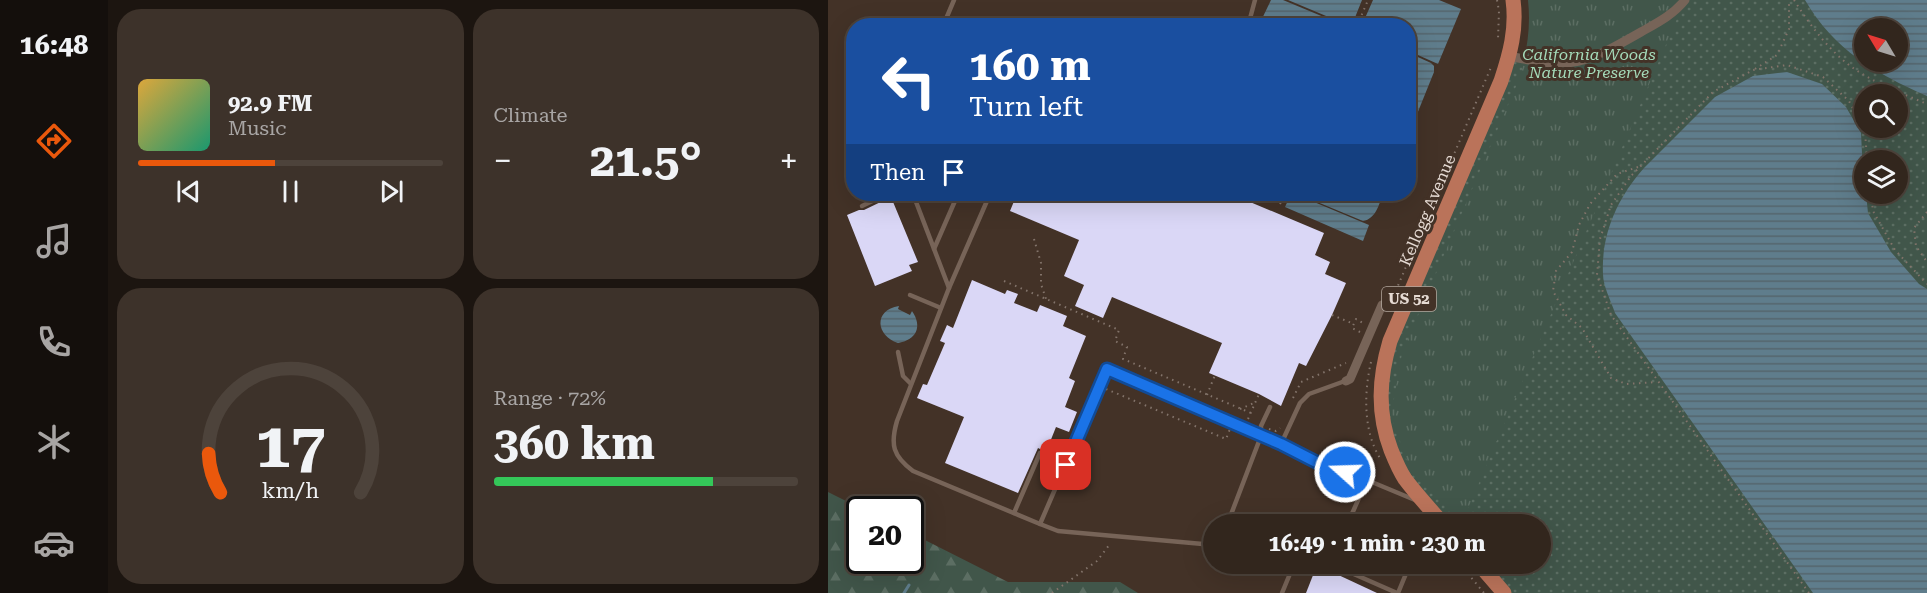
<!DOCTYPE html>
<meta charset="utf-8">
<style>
body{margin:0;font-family:"Roboto Serif",serif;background:#3d322a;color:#f1f3f6;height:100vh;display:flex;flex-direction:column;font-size:22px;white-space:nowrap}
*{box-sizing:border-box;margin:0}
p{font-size:20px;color:#a8a5a4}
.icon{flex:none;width:33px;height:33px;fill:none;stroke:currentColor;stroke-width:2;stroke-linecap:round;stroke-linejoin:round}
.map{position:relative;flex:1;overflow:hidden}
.sheet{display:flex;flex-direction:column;gap:9px;padding:9px;background:#1c1510;width:720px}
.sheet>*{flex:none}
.guide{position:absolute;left:18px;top:18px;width:570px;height:183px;border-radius:24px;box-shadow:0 6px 24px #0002,0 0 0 2px #4d433b;background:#1a4fa0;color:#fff;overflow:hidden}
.needle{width:39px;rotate:308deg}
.fabs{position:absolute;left:1026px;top:18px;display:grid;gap:12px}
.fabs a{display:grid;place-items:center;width:54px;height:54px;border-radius:50%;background:#32261d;box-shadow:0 6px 24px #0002,0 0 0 2px #4d433b;font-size:30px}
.speed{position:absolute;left:18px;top:496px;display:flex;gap:12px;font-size:30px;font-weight:700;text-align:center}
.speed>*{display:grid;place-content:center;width:78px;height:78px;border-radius:50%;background:#32261d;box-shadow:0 6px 24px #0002,0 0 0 2px #4d433b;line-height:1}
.speed .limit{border:3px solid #111;border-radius:9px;background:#fff;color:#111}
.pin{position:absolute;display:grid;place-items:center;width:51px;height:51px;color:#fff;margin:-26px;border-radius:12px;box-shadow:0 3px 9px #0006}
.me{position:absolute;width:66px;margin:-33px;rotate:290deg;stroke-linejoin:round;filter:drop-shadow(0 0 4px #0008)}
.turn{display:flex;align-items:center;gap:21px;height:126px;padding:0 24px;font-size:27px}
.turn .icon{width:78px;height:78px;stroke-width:2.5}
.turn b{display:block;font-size:42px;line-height:51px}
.then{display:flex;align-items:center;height:57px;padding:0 24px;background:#0003;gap:12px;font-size:22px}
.big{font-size:45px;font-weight:700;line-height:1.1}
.sheet .card{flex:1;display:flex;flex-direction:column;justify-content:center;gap:9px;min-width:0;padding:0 21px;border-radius:24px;background:#3d322a}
.sheet .dial{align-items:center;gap:0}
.dial svg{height:156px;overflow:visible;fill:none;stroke:#4d433b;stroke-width:7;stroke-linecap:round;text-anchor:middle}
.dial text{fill:#f1f3f6;stroke:none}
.song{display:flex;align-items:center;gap:18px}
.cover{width:72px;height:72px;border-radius:9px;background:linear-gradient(135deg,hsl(40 70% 55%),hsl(160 70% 35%))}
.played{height:6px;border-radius:3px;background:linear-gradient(90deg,#ea580c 45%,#4d433b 45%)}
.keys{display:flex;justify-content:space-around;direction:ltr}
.heat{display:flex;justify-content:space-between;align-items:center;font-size:33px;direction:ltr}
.charge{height:9px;border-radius:4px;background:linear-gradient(90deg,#34c759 72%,#4d433b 0)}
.sheet .tiles{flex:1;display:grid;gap:9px;grid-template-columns:repeat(2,1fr)}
.trip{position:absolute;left:375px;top:514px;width:348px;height:60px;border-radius:30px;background:#32261d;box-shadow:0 6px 24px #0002,0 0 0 2px #4d433b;font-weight:700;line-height:60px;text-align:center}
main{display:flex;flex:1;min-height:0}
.tab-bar{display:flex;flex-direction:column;width:108px;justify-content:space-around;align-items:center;background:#140f0c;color:#a8a5a4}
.tab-bar .icon{width:42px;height:42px}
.tab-bar .active{color:#ea580c}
.tab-bar b{font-size:27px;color:#f1f3f6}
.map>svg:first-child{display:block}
.grass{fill:url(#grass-dots);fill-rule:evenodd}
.forest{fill:url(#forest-firs)}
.park{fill:url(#park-tufts)}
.water{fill:url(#water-rules);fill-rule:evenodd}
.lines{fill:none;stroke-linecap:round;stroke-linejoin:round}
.stream{stroke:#5f7d8c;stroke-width:3}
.building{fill:#dad7f6}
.path{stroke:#83746b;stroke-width:2;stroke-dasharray:1.5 4.5;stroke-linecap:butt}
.lane{stroke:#776458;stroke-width:4.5}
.street{stroke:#776458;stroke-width:9}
.primary{stroke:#ba735a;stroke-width:15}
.route-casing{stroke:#114b97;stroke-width:15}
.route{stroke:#1a73e8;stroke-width:10}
.labels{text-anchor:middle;stroke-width:6;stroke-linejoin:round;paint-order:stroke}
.shield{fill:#433227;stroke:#b4a89f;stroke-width:1.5}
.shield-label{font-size:15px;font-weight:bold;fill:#e5dad3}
.park-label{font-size:16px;font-style:italic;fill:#a4dab9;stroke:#433227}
.street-label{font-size:16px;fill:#e5dad3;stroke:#433227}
</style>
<main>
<nav class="tab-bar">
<b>16:48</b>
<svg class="icon active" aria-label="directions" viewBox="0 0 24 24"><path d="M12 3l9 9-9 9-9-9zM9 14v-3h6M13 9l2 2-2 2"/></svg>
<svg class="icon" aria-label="music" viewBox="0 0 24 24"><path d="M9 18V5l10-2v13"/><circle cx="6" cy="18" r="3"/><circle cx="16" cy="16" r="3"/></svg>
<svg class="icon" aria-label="phone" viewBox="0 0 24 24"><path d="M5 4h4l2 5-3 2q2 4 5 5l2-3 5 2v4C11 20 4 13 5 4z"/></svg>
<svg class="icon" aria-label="climate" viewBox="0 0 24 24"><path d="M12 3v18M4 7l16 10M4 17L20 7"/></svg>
<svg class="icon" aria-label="car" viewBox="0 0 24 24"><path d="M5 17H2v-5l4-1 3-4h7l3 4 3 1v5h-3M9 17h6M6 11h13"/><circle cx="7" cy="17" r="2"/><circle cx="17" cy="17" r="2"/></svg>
</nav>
<section class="sheet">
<div class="tiles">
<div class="card">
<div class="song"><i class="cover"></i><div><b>92.9 FM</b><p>Music</p></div></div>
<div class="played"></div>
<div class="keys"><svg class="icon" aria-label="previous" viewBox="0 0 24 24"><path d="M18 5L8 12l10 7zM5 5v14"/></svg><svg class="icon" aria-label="pause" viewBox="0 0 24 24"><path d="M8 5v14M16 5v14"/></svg><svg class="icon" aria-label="next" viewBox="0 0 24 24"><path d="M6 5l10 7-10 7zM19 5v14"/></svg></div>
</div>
<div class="card"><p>Climate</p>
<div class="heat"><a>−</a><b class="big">21.5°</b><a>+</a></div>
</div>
<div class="card dial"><svg viewBox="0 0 100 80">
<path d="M14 69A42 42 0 1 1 86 69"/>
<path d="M14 69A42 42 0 0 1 8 49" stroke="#ea580c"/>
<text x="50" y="56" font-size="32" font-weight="700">17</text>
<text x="50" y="72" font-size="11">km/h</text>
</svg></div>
<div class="card"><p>Range · 72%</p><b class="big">360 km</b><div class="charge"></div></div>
</div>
</section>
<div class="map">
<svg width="1099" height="593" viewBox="0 0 1099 593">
<defs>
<pattern id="grass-dots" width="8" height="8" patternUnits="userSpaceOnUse" patternTransform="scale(1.5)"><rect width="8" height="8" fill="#41564a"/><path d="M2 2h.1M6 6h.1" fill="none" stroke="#5c6e63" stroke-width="1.8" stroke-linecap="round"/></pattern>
<pattern id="forest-firs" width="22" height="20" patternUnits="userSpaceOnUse" patternTransform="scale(1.5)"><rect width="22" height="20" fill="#41564a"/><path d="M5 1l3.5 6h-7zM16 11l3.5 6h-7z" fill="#5c6e63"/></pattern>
<pattern id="park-tufts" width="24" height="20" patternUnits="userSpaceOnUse" patternTransform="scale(1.5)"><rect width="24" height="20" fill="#41564a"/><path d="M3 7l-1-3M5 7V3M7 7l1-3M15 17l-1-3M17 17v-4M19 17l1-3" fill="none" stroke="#5c6e63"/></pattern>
<pattern id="water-rules" width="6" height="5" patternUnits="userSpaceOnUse" patternTransform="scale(1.5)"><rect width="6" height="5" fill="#5f7d8c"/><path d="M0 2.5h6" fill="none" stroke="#55656d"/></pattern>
</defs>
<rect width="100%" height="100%" fill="#433227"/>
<!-- grass -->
<path class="grass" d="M857 0H1099V593H676L651 564H712V525H616L569 464 553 380 681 56 714 63ZM1036 28H1070V62H1036ZM1036 94H1070V128H1036ZM1036 160H1070V194H1036Z"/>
<!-- forest -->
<polygon class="forest" points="0,492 36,510 32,510 32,561 82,561 83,533 180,582 292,582 310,593 0,593"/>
<!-- park -->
<path class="park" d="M700 0H857L634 523 579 461 563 416 574 353 692 77C699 50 703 27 700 0Z"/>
<!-- water -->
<g class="water">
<polygon points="443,0 455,0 515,25 431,25"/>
<polygon points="460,0 534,0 524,25 522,26"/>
<polygon points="545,0 611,0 633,9 610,64 581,51 580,26 534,25"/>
<path d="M977 0H1099V96C1047 73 1006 50 977 0ZM1036 28H1070V62H1036Z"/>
<polygon points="581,53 603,63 606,66 606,72 581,134"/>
<path d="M959 72 994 84 1018 107 1033 133 1036 194H1038L1040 213 1063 252 1091 284 1099 289V593H985L787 313C783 301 775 286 775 274 773 234 790 197 816 168L887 97 925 76Z"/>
<polygon points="463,194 467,194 541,225 535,241 457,207"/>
<path d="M470 194H555C551 204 548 219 535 221Z"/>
<path d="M71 306 70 309 82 315 84 311C95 327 88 340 70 343 48 336 45 310 71 306Z"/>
</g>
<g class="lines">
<!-- stream -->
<polyline class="stream" points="76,593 81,585"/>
</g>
<!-- building -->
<g class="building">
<polygon points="189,194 198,194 221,203 224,194 345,194 346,198 350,200 354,197 358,199 360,194 403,194 496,233 487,255 502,262 497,274 518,283 504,315 478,366 471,363 453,406 431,394 381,373 394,343 284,297 275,318 247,306 256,285 236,276 251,240 182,211"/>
<polygon points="63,197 90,262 81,265 84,271 47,286 19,215 31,210 36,210"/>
<polygon points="144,280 177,294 179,290 190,294 186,303 209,312 212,305 239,316 235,326 258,336 241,378 247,381 237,407 249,412 241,432 228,427 218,452 210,448 190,493 117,463 136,417 89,398 95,384 99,385 117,343 112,341 119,325 125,328"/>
<polygon points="489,565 549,593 478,593"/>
</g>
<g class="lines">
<!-- path -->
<g class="path">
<polyline points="669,0 671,11 670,39"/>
<path d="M966 0C980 22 996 44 1016 61 1040 81 1071 92 1099 104"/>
<polyline points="529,26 540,0"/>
<polyline points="927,69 949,55 961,29 961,0"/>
<polyline points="1053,94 1058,85"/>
<polyline points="810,167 789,174 762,204 751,225 744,252 728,271 725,291 738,315 754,328 783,378 798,384 829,382"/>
<polyline points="1043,194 1045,211 1067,250 1099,284"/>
<polyline points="452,204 457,194"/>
<polyline points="1099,212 1086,228 1088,246 1099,262"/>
<polyline points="206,239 213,263 213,284 218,299"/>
<polyline points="176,281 291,330 287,341 299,347 295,359 423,413"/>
<polyline points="563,302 664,65"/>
<polyline points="504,315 526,324"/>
<polyline points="532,332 524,328 528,319 535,323"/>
<path d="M543 362C536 392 535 431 552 458"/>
<polyline points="278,389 398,439 402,429"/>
<polyline points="379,395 387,375"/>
<polyline points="465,398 473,382 518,363"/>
<polyline points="412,409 426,403"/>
<polyline points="420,419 431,394"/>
<polyline points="441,429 448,431 452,428"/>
<polyline points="632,564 656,593"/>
<polyline points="224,593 269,561 282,544"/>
<polyline points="981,593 783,315 769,275 772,239 783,205 803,176 885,92 925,70 959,65 995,77 1021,101 1037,131 1039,160"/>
</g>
<!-- lane -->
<g class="lane">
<polyline points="115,26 126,0"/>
<polyline points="420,26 427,0"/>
<path d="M85 194 121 288 69 421C62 445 65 456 85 471L212 524"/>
<polyline points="350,196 351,194"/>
<polyline points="34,206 59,194"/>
<polyline points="106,249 130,194"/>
<polyline points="121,288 162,194"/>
<polyline points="82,295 113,308"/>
<polyline points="70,352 75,376 83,384"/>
<polyline points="453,444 472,403 481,394 517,381"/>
<polyline points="186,513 212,453"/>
<polyline points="399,525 433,436 433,426 442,407"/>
<polyline points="519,525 539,480 587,500"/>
<polyline points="386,545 230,531 212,524 279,369 453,444 494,465 539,480"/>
<polyline points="503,564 569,593"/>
<polyline points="454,593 466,564"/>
<polyline points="570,593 582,564"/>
</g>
<!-- street -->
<g class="street">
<path d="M681 56C745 70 757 64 813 32 829 23 845 15 857 0"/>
<polyline points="518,381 522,379 554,305"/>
</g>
<!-- primary -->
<g class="primary">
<path d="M616 525C603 510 589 495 577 479 571 470 567 460 563 450 549 413 551 378 562 341L673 81C682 54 689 29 685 0"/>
<polyline points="651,564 676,593"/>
</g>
</g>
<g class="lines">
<defs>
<polyline id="route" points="238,465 279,369 453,444 494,465 517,472"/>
</defs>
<!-- route casing -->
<use href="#route" class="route-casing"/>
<!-- route -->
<use href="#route" class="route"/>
</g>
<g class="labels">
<!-- shield labels -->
<rect class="shield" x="554" y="287" width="54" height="24" rx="4.5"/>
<g class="shield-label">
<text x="581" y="304">US 52</text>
</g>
<!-- park labels -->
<g class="park-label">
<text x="761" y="60">California Woods<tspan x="761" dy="18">Nature Preserve</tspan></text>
</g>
<!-- street labels -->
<g class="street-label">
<text transform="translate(599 210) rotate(-67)" y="6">Kellogg Avenue</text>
</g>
</g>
</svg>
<div class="fabs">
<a><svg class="needle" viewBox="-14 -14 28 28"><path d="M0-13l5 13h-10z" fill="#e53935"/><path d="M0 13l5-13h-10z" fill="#a8a5a4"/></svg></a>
<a><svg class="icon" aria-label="search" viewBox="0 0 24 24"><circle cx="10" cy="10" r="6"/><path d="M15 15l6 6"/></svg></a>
<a><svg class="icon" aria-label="layers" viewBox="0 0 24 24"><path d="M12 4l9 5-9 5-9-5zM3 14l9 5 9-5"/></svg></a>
</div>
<div class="speed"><div class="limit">20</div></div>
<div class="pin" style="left:238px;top:465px;background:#d93025"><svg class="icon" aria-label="arrive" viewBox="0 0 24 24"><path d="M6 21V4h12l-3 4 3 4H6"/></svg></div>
<svg class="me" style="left:517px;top:472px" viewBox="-20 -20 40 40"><circle r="17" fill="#1a73e8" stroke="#fff" stroke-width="3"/><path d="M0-11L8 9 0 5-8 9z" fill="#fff"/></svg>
<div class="trip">16:49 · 1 min · 230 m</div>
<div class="guide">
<div class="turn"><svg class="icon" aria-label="left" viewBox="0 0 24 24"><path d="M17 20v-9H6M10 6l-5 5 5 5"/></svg><div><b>160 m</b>Turn left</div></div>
<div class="then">Then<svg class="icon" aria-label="arrive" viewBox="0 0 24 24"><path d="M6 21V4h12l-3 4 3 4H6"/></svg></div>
</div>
</div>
</main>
